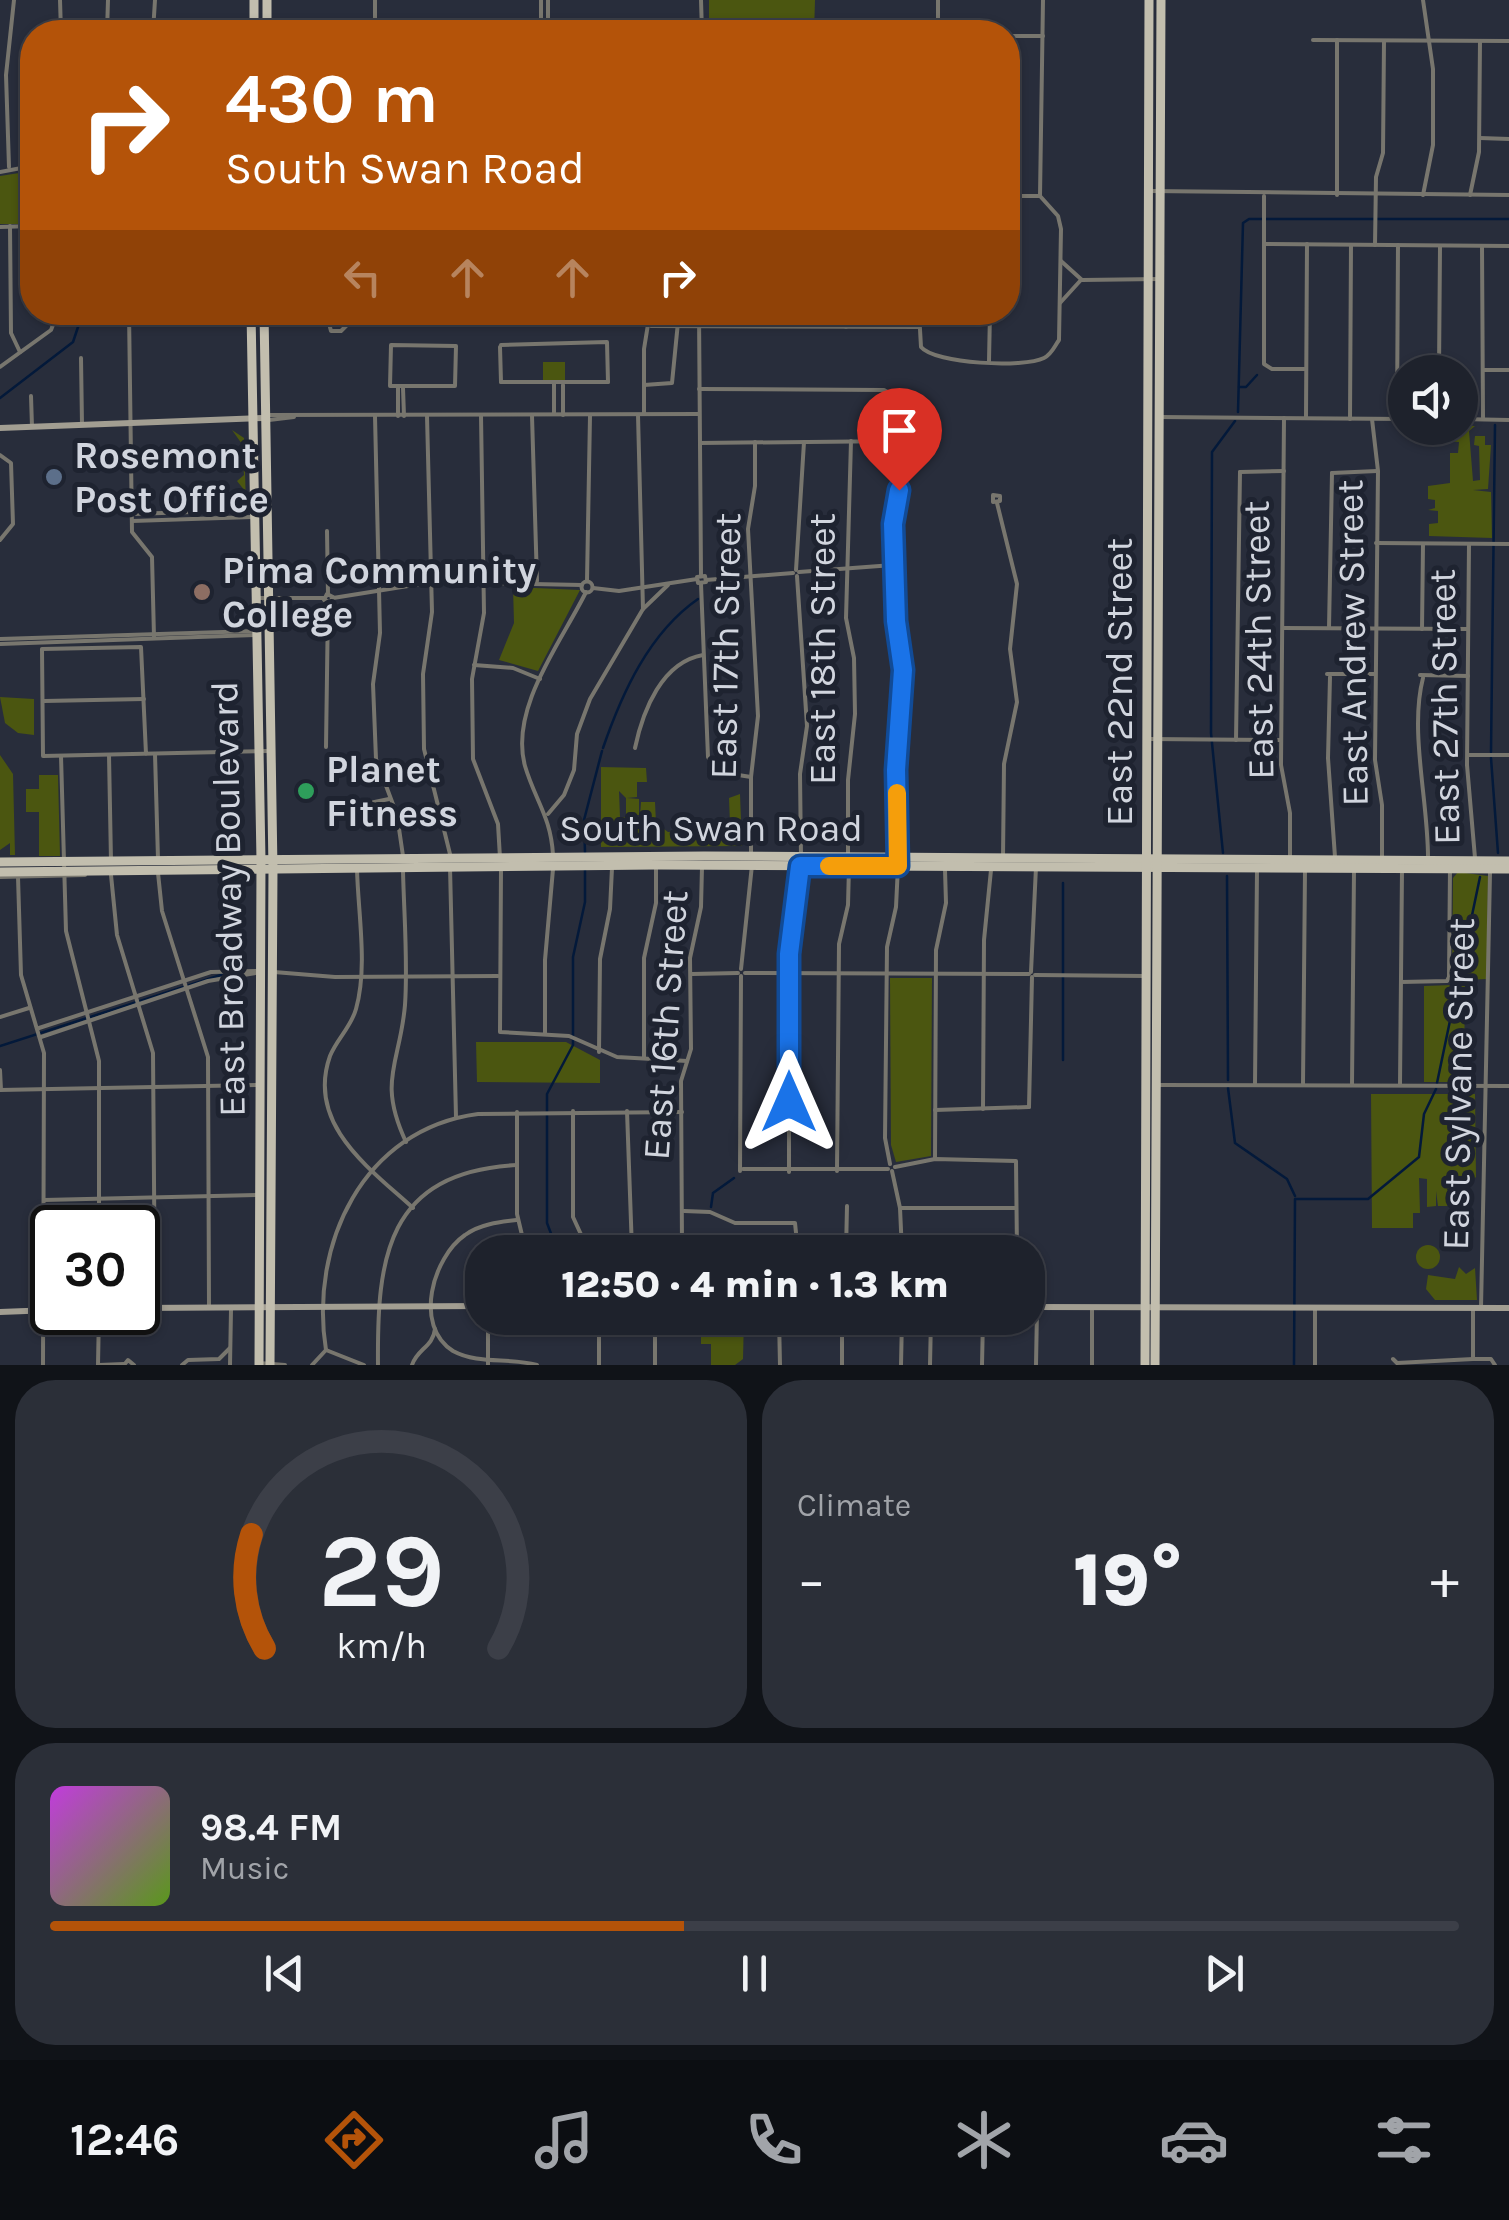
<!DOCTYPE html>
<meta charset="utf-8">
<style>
body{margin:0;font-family:Karla,sans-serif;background:#2b2f38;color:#f1f3f6;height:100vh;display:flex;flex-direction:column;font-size:38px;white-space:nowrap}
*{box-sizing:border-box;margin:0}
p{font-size:32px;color:#a1a4a9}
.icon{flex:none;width:55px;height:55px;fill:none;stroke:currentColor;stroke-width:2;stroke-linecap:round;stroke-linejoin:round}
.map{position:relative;height:1365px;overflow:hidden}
.details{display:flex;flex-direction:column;gap:15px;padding:15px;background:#101318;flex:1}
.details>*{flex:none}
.top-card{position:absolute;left:20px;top:20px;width:1000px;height:305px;border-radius:40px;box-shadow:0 2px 8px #0004,0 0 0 2px #3c3f48;background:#b45309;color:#fff;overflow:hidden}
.buttons{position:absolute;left:1388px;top:355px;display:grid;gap:20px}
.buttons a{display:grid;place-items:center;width:90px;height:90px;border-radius:50%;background:#1e222c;box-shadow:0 2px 8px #0004,0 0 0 2px #3c3f48;font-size:50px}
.speed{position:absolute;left:30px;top:1205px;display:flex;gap:20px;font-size:50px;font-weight:700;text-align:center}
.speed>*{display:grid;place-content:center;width:130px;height:130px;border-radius:50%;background:#1e222c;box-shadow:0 2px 8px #0004,0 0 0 2px #3c3f48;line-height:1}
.speed .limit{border:5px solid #111;border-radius:15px;background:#fff;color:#111}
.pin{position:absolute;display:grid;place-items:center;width:85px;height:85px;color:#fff;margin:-102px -42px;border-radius:50% 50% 50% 0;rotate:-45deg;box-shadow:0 0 10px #0007}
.pin .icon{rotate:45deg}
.me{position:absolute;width:110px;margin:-55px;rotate:0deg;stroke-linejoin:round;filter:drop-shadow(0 0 8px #0008)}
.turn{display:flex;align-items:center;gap:35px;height:210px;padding:0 40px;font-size:45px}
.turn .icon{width:130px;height:130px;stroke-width:2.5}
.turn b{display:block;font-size:70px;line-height:85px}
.lanes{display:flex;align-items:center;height:95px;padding:0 40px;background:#0003;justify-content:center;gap:50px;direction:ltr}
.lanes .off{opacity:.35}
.big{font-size:75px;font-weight:800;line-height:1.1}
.details .card{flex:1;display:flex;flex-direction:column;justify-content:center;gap:15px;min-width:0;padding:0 35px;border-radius:40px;background:#2b2f38}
.details .dial{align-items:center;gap:0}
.dial svg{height:260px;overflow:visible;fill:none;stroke:#3c3f48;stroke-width:7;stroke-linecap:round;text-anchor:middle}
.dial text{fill:#f1f3f6;stroke:none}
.song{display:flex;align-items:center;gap:30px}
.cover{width:120px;height:120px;border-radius:15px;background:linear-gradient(135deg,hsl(290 70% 55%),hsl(90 70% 35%))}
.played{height:10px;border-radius:5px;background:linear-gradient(90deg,#b45309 45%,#3c3f48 45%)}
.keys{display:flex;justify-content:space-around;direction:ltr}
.heat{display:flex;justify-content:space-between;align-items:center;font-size:55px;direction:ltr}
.details .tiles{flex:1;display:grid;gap:15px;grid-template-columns:1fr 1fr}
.card:last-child{grid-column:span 2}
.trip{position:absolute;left:465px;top:1235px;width:580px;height:100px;border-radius:40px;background:#1e222c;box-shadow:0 2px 8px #0004,0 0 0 2px #3c3f48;font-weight:800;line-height:100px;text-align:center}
.dock{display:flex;height:160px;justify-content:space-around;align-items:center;background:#0c0e12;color:#a1a4a9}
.dock .icon{width:70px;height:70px}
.dock .on{color:#b45309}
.dock b{font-size:45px;color:#f1f3f6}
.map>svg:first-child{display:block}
.green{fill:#4b5610}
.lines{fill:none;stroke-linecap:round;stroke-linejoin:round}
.stream{stroke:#03193a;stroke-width:2.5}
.street{stroke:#78766e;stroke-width:4}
.secondary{stroke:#a29e92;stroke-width:6}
.primary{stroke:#c2beae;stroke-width:9}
.route-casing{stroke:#114b97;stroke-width:25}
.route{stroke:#1a73e8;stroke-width:18}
.slow{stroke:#f59e0b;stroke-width:18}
.service-dot{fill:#5c6f8a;stroke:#1e2330;stroke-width:4}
.education-dot{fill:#8d6e63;stroke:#1e2330;stroke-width:4}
.leisure-dot{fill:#2e9e5b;stroke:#1e2330;stroke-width:4}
.labels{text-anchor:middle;stroke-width:10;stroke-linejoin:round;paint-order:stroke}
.poi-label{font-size:38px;font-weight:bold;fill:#d1d5de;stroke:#1e2330;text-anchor:start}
.street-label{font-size:38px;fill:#d1d5de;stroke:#1e2330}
</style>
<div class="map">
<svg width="1509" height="1365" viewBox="0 0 1509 1365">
<rect width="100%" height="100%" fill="#282d3b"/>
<!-- green -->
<g class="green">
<polygon points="709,0 815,0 814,32 709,32"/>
<polygon points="32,171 32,224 0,224 0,176"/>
<rect x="543" y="362" width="22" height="19"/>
<polygon points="1460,426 1475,426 1469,431 1473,481 1480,480 1479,446 1474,445 1475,436 1485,436 1485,445 1491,445 1488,489 1473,490 1491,492 1492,538 1429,536 1429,524 1438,523 1438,511 1428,510 1435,508 1435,500 1428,499 1428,486 1450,483 1450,453 1458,453 1459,442 1446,441 1446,433 1458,433"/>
<polygon points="232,430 244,438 246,506 244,508 228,507 245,491 237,481 244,475 243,463 236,460 242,444"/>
<polygon points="513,587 580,590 538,671 499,660 514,623"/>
<polygon points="0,697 34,699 34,735 18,733 5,723"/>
<polygon points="0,755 13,774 15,855 10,855 10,843 0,850"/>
<polygon points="601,767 646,768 647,782 637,782 637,797 627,798 639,799 639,815 626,815 626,798 619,791 620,817 640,817 641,802 655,802 656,823 668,832 686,831 686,817 695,818 696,828 706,828 706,835 720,835 720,825 730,824 729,798 740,794 742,846 601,847"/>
<polygon points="39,775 58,775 60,856 39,856 39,812 26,812 26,789 39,789"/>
<polygon points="1458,872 1488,876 1487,979 1465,980 1464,1082 1424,1082 1424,986 1452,985 1453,878"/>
<polygon points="890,978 932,978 931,1156 896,1162 891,1145"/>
<polygon points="476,1042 566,1042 600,1060 600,1083 477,1082"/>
<polygon points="1371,1094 1475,1094 1476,1177 1454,1195 1454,1206 1438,1206 1436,1191 1436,1206 1427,1207 1427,1179 1419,1178 1420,1213 1413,1213 1413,1228 1372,1228"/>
<circle cx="1428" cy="1257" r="12"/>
<polygon points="1459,1267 1466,1274 1475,1268 1477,1300 1435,1300 1426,1289 1428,1275 1455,1279"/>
<polygon points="682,1318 744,1318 743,1359 735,1365 711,1365 711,1344 701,1344 701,1328 695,1329 695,1335 682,1336"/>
</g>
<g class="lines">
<!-- stream -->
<g class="stream">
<polyline points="816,26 829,32"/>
<polyline points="1239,387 1246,387 1257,375"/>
<polyline points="0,398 73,342 83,312"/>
<polyline points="1238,412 1243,223 1249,219 1509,219"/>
<path d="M603 748C622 693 649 633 698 599"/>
<polyline points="1491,752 1495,425"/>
<polyline points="1491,758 1498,853"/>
<polyline points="585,852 584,820 602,751"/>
<polyline points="1223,853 1211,733 1212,452 1235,421"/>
<polyline points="1227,876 1228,1080"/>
<polyline points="0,1046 227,973"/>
<polyline points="1063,1060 1063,883"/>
<polyline points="1437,1083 1480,877"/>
<polyline points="1228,1088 1235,1143 1287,1179 1295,1196"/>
<polyline points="711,1207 713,1193 734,1178"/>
<polyline points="558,1252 547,1223 547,1094 573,1045 573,957 585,902 585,870"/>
<polyline points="1294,1365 1295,1199 1368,1199 1419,1157 1424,1114 1436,1089"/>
</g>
<!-- street -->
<g class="street">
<polyline points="60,0 61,32"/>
<polyline points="375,0 375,32"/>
<polyline points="541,0 541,32"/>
<polyline points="701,0 702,32"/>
<polyline points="938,0 938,32"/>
<polyline points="107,32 108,0"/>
<polyline points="153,32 155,0"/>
<polyline points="548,32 548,0"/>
<polyline points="1008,36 1043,36"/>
<polyline points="1313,40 1509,41"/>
<polyline points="1337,40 1337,195"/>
<polyline points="1480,138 1509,139"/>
<polyline points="9,167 6,75 14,0"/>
<polyline points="0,172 32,166"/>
<polyline points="1149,191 1509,195"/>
<polyline points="1423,195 1433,145 1433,69 1423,0"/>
<polyline points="1470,195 1479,152 1480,41"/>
<polyline points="1008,196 1040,196"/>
<polyline points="1040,196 1043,0"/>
<polyline points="1264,196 1264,364 1272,369 1306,369"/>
<polyline points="10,226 11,333 20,352"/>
<polyline points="0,227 32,226"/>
<polyline points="1264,244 1509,246"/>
<polyline points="1375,245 1376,177 1383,153 1384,41"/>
<polyline points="1482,246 1483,419"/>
<polyline points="1061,261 1082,280 1159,279"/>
<polyline points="1060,303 1080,281"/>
<polyline points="129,312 132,532 152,557 154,637"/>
<polyline points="326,312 331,331 341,331 360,312"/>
<polyline points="699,312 701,575"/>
<path d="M919 312 921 347C935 364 1024 368 1044 358 1052 354 1054 347 1059 340L1061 229 1058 216 1040 196"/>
<polyline points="651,326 918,327"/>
<polyline points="773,326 773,312"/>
<polyline points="846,327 846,312"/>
<polygon points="391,345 456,346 455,386 390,386"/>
<polyline points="501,345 607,342 608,382"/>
<polyline points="500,347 501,382"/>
<polyline points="81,358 82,425"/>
<polyline points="989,361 990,312"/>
<polyline points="0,367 51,330 58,312"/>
<polyline points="1483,370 1509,370"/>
<polyline points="1439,372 1440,247"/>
<polyline points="501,382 608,382"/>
<polyline points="554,384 554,414"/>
<polyline points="644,385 672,383 679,312"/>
<polyline points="398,388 398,416"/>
<polyline points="403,388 404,416"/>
<polyline points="699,389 884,390 891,394 899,410 901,441 893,524 896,621 903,670 896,770 898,857"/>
<polyline points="31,396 32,427"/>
<polyline points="644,414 644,349 650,312"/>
<polyline points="270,415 699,414"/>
<polyline points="481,415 484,613 472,679 473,759 498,824 500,858"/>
<polyline points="563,415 563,385"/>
<polyline points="375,416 380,633 373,684 376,759 397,815 403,856"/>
<polyline points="427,416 432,612 423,674 424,749 450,854"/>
<polyline points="532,416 537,581"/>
<polyline points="1160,417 1405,419"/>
<polyline points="1284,418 1281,765 1290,813 1290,860"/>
<polyline points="1306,418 1307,244"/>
<polyline points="1350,419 1351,245"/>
<polyline points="1372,419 1378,471 1375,760 1382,805 1382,858"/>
<polyline points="1397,419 1398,245"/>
<polyline points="1460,419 1509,420"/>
<polyline points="269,420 294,417"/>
<polyline points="700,443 900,441"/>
<polyline points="0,455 11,463 13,524 0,540"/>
<polyline points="1240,472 1284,471"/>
<polyline points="1332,473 1377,471"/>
<polygon points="993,495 1000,496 1000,501 993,502"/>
<polyline points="997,503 1017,584 1010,649 1017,702 1004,764 1003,858"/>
<polyline points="132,514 252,510"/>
<polyline points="132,521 252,517"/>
<polyline points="327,531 328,594"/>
<polyline points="1376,543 1509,544"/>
<polyline points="1469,544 1467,765 1475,858"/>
<polyline points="796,570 804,442"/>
<polyline points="799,572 893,565"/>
<polygon points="705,576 706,582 698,583 697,577"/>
<polyline points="797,576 807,726 800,774 801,857"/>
<polyline points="706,580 793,573"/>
<polyline points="587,581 590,416"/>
<circle cx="587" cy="587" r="5.5"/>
<polyline points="701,584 708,757 719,772 751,777"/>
<polyline points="593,588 619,591 697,579"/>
<polygon points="327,594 333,597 330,602 324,600"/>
<polyline points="259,598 324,598"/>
<polyline points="333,598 433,582 582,585"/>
<polyline points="643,609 668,585"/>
<polyline points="1283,628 1468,629"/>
<polyline points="1329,628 1332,473"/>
<polyline points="1422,629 1423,544"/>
<polyline points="0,639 255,631"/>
<polyline points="0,644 255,635"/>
<polyline points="474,665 513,668 540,679"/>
<polyline points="1327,674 1375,674"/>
<polyline points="1420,675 1468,676"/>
<polyline points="1330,677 1328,758 1335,857"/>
<path d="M1423 678C1409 732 1429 804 1428 861"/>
<polyline points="44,701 144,699"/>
<polyline points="1148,739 1281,740"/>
<polyline points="1236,740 1240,472"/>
<polyline points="326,747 328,603"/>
<path d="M635 748C643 710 662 662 703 655"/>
<polyline points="146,754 141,647 42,649 43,756 269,751"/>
<polyline points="155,754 158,859"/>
<polyline points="109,755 111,861"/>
<polyline points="1468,755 1509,755"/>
<polyline points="61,756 66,931 99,1061 99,1228"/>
<polyline points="365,804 389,799"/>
<polyline points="548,814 564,795 574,770 577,734 590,699 643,609 638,415"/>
<path d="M553 855C551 817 535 800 525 766 509 708 562 641 586 592"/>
<polyline points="751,856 751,777 758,716 748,529 755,486 755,442"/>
<polyline points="848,857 848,780 855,714 854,658 846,618 851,441"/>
<polyline points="450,867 456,1117"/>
<path d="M357 869C358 913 368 967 356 1009 351 1027 337 1039 330 1056 306 1124 369 1168 413 1208"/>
<polyline points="501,870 500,1032 569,1036 617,1057 687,1061"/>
<path d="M403 871C404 915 408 961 405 1005 400 1064 377 1080 406 1142"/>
<polyline points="158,873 162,911 208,1057 209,1306"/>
<polyline points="111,875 117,935 153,1053 155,1308"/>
<polyline points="0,877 85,875"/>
<polyline points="18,877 21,975 44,1053 43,1365"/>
<polyline points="741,969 752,865"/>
<polyline points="274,972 335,977 498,976"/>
<polyline points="1031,972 1036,867"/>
<polyline points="745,973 1029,974"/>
<polyline points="692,974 738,973"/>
<polyline points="1035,975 1145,976"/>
<polyline points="1401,982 1447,981 1449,977 1450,868"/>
<polyline points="0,1017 29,1008"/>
<polyline points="39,1028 211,972 259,971"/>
<polyline points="545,1034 545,960 553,869"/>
<polyline points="41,1037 208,981 261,972"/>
<polyline points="599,1052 600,959 610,909 612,868"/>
<polyline points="644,1058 644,958 656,903 656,869"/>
<polyline points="0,1070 1,1090"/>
<polyline points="1160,1085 1509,1086"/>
<polyline points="1255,1085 1257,870"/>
<polyline points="1303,1085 1305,870"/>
<polyline points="1352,1085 1354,870"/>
<polyline points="1400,1085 1402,870"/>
<polyline points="0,1090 258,1085"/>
<polyline points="1029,1107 1032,977"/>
<polyline points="983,1109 984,940 991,870"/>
<polyline points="935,1110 1029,1107"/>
<polyline points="573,1111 573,1217 589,1252"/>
<polyline points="627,1111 632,1250"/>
<polyline points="517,1112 517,1214 526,1252"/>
<polyline points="935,1159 936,950 946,903 945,870"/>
<polyline points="890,1164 885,1138 887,947 896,907 898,866"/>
<polyline points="895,1167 935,1159 1016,1161 1017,1252"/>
<polyline points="743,1169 888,1169"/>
<polyline points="740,1171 741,976"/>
<polyline points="837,1171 839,944 848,905 849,867"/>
<polyline points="892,1171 900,1208 902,1252"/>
<polyline points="789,1172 789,954 800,867"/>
<polyline points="44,1200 258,1195"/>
<polyline points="900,1208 1016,1208"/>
<polyline points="684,1211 710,1212 735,1223 795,1223 798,1252"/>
<path d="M517 1220C499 1222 480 1224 465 1235 433 1257 413 1326 453 1351 479 1365 508 1357 537 1365"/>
<polyline points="601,1252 678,1250 682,1246 681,1081 691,1049 690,958 701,907 702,867"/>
<polyline points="846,1252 847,1206"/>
<polyline points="1481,1308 1490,873"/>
<polyline points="1473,1309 1473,1359 1491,1359 1495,1365"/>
<polyline points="599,1318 599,1365"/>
<polyline points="779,1318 780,1365"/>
<path d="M326 1350C309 1245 363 1129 478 1114L682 1112"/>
<polyline points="326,1350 364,1365"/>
<polyline points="1393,1359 1397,1363 1473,1359"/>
<polyline points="259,1363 285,1365"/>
<polyline points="98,1365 99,1312"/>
<polyline points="99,1365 124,1364"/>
<polyline points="124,1365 128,1360 134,1365"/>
<polyline points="182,1365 188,1360 219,1359 230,1348"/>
<polyline points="230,1365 231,1310"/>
<polyline points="312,1365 326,1350"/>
<path d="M378 1365C377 1258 386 1172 517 1165"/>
<path d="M412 1365C417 1349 433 1347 435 1329"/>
<polyline points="488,1365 488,1318"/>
<polyline points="655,1365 655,1318"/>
<polyline points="842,1365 842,1318"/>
<polyline points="901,1365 902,1318"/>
<polyline points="930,1365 931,1318"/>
<polyline points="982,1365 983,1318"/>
<polyline points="1036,1365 1037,1310"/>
<polyline points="1092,1365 1092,1310"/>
<polyline points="1315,1365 1315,1310"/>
</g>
<!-- secondary -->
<g class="secondary">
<polyline points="0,428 263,418"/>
<polyline points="1028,1307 1509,1308"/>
<polyline points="138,1308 482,1306"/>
<polyline points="0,1312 52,1310"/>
</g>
<!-- primary -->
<g class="primary">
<polyline points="254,32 254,0"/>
<polyline points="267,32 267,0"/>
<polyline points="251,312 261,860 259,1365"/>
<polyline points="264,312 273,869 270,1365"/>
<polyline points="0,862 704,856 1509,861"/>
<polyline points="0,872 656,865 1509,869"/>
<polyline points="1145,1365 1149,0"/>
<polyline points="1155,1365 1161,0"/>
</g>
</g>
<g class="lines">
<defs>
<polyline id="route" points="789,1102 789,954 800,866 898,866 896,770 903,670 896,621 893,524 899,490"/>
</defs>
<!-- route casing -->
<use href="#route" class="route-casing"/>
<!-- route -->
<use href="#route" class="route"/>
<!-- slow -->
<polyline class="slow" points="829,866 898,866 897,793"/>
</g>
<!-- markers -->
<circle class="service-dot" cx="54" cy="477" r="10"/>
<circle class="education-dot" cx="202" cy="592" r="10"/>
<circle class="leisure-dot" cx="306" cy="791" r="10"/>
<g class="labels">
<!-- poi labels -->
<g class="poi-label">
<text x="74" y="468">Rosemont<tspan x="74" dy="44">Post Office</tspan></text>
<text x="222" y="583">Pima Community<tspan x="222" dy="44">College</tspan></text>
<text x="326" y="782">Planet<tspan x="326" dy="44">Fitness</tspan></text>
</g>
<!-- street labels -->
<g class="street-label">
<text transform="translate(1258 640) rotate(-91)" y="13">East 24th Street</text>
<text transform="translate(1352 643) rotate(-91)" y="13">East Andrew Street</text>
<text transform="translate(725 646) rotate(-89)" y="13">East 17th Street</text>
<text transform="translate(822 649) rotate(-90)" y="13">East 18th Street</text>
<text transform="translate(1119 682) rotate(-90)" y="13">East 22nd Street</text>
<text transform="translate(1444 707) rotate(-91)" y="13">East 27th Street</text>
<text x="711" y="841">South Swan Road</text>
<text transform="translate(228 899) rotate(-91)" y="13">East Broadway Boulevard</text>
<text transform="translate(665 1025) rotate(-86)" y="13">East 16th Street</text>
<text transform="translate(1458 1084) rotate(-89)" y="13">East Sylvane Street</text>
</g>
</g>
</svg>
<div class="buttons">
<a><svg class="icon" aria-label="sound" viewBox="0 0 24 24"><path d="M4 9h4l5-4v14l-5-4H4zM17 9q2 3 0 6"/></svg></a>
</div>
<div class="speed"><div class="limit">30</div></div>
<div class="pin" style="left:899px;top:490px;background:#d93025"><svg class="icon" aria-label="arrive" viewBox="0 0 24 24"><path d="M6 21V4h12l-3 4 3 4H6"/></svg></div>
<svg class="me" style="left:789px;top:1102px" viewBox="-20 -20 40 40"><path d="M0-17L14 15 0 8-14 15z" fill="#1a73e8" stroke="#fff" stroke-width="4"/></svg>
<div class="trip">12:50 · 4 min · 1.3 km</div>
<div class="top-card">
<div class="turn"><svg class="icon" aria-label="right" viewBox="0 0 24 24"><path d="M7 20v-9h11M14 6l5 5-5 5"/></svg><div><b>430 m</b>South Swan Road</div></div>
<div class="lanes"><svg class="icon off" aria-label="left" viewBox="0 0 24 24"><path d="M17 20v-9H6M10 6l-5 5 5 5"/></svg><svg class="icon off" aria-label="ahead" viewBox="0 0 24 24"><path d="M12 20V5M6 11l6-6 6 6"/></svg><svg class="icon off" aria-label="ahead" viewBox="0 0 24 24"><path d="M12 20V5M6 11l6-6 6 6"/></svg><svg class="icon" aria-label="right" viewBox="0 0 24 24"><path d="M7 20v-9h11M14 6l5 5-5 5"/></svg></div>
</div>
</div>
<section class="details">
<div class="tiles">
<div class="card dial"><svg viewBox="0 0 100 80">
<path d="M14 69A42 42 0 1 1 86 69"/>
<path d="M14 69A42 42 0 0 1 10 34" stroke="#b45309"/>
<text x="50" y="56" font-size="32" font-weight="700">29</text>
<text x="50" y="72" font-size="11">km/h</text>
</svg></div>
<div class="card"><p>Climate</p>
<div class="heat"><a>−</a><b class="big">19°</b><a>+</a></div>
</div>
<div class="card">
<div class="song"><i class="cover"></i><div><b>98.4 FM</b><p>Music</p></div></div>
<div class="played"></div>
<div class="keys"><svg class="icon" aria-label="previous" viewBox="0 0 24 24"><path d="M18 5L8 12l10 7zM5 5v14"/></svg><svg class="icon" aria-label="pause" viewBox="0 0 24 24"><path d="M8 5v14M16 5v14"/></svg><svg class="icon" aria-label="next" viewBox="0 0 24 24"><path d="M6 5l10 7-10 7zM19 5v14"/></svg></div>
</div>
</div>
</section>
<nav class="dock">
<b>12:46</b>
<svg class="icon on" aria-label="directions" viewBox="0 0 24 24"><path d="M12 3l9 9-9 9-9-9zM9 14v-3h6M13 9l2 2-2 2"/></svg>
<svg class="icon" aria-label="music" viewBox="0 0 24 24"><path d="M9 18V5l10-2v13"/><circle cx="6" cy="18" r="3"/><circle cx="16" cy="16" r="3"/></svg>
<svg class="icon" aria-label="phone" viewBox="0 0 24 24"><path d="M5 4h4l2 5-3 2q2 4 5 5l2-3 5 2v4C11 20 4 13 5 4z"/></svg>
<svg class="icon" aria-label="climate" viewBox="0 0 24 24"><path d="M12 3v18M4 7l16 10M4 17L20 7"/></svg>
<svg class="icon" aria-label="car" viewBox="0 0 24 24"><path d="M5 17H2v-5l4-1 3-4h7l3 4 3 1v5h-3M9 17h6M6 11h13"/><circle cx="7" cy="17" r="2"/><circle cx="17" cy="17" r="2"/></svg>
<svg class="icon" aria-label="filters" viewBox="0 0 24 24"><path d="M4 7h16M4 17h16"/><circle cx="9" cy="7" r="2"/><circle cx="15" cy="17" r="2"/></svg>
</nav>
